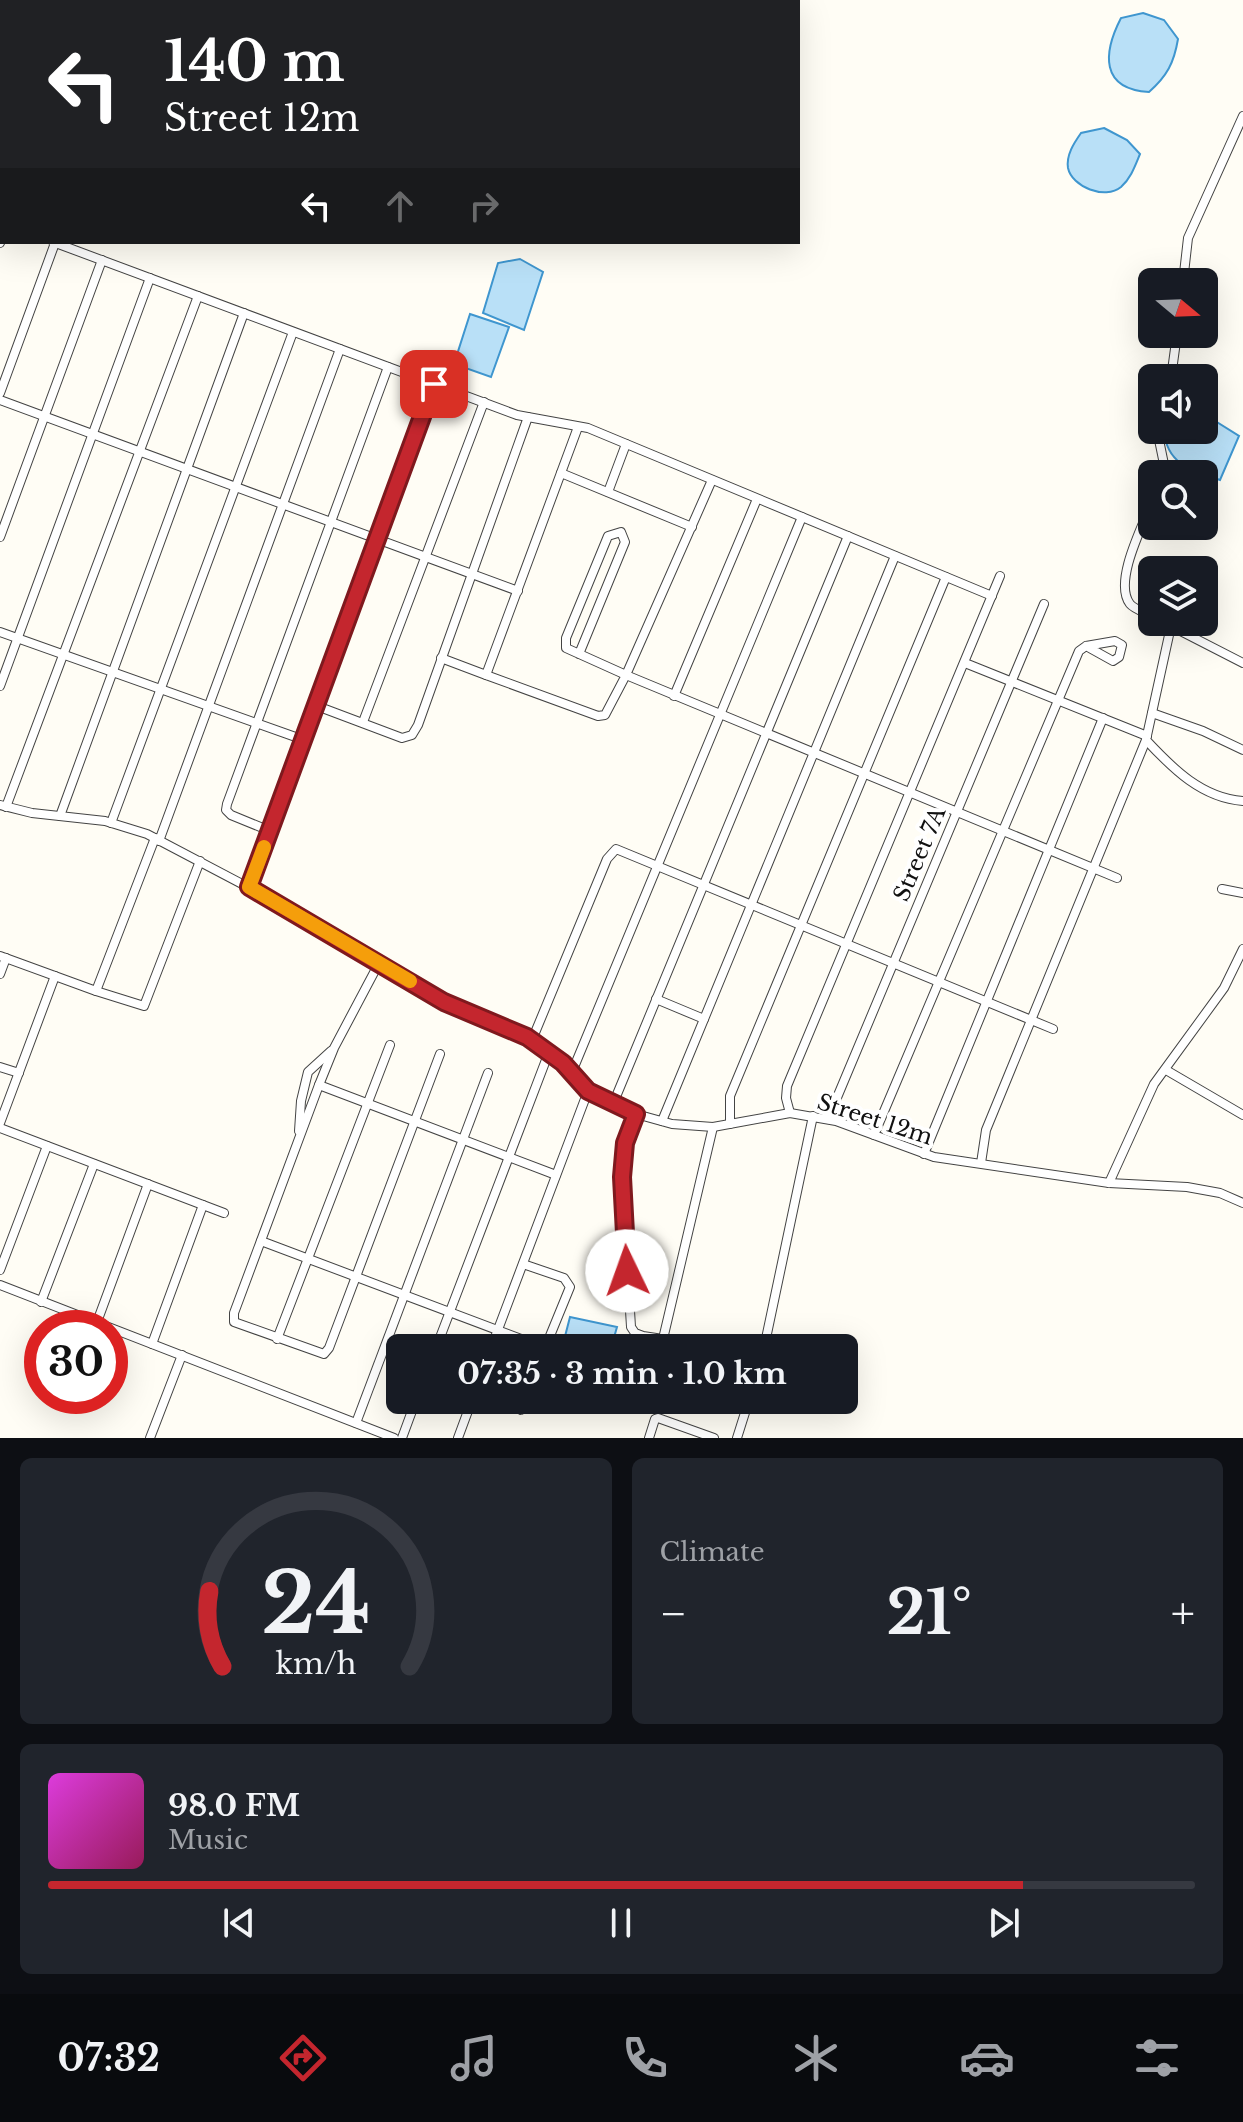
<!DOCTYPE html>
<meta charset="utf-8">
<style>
body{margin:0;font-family:"Libre Baskerville",serif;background:#20242c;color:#f1f3f6;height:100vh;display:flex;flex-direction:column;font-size:30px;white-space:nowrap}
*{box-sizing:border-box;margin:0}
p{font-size:26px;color:#9ea1a6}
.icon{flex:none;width:44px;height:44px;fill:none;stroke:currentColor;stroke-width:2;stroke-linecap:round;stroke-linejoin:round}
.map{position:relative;height:1438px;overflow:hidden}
.panel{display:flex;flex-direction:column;gap:20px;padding:20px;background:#0d0f14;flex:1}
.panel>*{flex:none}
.banner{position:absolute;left:0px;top:0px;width:800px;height:244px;box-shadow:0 8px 32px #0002;background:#202124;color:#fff;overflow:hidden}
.needle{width:52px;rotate:109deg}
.buttons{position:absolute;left:1138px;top:268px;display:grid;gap:16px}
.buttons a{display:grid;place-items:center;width:80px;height:80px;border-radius:12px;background:#171b24;box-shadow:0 8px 32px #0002;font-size:40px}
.speed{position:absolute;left:24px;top:1310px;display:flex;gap:16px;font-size:40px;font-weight:700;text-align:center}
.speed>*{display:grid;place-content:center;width:104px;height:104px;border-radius:50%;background:#171b24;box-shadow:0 8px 32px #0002;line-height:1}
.speed .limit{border:12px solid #d22;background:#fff;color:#111}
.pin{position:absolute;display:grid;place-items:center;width:68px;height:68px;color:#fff;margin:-34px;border-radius:16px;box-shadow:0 4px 12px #0006}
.me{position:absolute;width:88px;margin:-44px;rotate:357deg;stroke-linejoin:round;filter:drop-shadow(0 0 6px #0008)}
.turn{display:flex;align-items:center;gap:28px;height:168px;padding:0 32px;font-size:36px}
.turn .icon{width:104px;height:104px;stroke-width:2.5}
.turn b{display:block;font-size:56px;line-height:68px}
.lanes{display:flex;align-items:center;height:76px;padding:0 32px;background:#0003;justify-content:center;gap:40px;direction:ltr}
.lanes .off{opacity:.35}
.big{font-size:60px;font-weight:700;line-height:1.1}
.panel .card{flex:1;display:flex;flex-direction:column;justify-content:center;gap:12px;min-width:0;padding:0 28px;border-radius:12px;background:#20242c}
.panel .dial{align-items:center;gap:0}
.dial svg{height:208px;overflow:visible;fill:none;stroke:#363941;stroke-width:7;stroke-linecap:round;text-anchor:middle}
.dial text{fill:#f1f3f6;stroke:none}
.song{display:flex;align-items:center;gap:24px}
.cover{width:96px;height:96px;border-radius:12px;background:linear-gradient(135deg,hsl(300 70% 55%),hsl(330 70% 35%))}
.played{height:8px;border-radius:4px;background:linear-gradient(90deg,#c4262e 85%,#363941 85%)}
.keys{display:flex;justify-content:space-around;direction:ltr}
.heat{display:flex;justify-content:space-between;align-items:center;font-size:44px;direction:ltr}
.panel .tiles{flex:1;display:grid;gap:20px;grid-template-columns:1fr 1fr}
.card:last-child{grid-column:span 2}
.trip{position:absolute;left:386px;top:1334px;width:472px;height:80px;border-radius:12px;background:#171b24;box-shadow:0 8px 32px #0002;font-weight:700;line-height:80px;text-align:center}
.tabs{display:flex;height:128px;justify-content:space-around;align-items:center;background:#090b0e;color:#9ea1a6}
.tabs .icon{width:56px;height:56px}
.tabs .current{color:#c4262e}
.tabs b{font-size:36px;color:#f1f3f6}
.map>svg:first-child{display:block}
.water{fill:#b9e0f7;stroke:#3f96cf;stroke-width:2}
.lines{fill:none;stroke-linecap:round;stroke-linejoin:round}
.minor-casing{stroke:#444;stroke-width:10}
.minor{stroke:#fff;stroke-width:8}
.route-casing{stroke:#7f191e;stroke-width:20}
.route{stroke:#c4262e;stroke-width:14}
.slow{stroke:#f59e0b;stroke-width:14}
.labels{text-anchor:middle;stroke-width:8;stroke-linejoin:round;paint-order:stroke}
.street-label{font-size:22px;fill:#111;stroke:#fff}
</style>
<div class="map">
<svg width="1243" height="1438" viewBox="0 0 1243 1438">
<rect width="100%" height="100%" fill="#fffdf5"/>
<!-- water -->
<g class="water">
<path d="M1143 13 1164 20 1178 39C1174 63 1167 76 1149 92 1100 89 1103 53 1121 18Z"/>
<path d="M1104 128 1127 140 1140 154C1135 166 1131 178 1121 187 1105 200 1072 187 1068 168 1066 155 1074 143 1081 133Z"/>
<polygon points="520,259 543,272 524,330 483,313 498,263"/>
<polygon points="470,314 509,327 491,377 454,364"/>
<path d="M1204 414 1239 436 1220 480C1192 471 1166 464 1164 430H1204Z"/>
<polygon points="570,1317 617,1327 611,1348 562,1348"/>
</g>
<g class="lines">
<defs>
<g id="minor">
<polyline points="0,222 2,223"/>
<polyline points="53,242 517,415 588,428 992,596"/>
<polyline points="0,243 2,238"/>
<polyline points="1183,282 1188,238 1243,116"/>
<polyline points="1171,378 1177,334"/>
<polyline points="0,393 55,243"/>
<polyline points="0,400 518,591"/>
<polyline points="1157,430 1166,474"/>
<polyline points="561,473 692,527"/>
<polyline points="712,480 626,675 1117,878"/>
<polyline points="608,492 626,444"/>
<path d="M1152 502C1143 525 1113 582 1130 604 1134 609 1146 613 1152 616"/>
<polyline points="0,537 102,260"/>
<polyline points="1163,622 1243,663"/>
<path d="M1171 626 1146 740C1173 769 1202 798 1243 801"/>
<polyline points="0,632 304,740"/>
<polyline points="441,658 486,675 578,427"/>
<polyline points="965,663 1147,736"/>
<polyline points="486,675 598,716 605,715 626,675 566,648 566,638 608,536 621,532 625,542 579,654"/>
<polyline points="0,686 150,278"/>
<polyline points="674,696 757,499"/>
<polyline points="317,706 402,738 412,735 418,725 528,417"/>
<polyline points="1152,713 1203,731 1243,750"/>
<polyline points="363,722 484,402"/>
<polyline points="0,805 32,813 105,821 147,834 282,905 444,1002 527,1037 563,1063 588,1091 636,1114 672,1124 713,1127 790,1113 836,1121 934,1157 1109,1183 1187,1187 1220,1193 1243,1203"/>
<polyline points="6,807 198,296"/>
<polyline points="60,816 244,313"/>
<polyline points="111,823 293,332"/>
<polyline points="270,831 231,815 226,810 227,804 388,367"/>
<polyline points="159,841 340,349"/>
<polyline points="249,887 434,384"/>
<polyline points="1222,889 1243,893"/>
<polyline points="0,956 96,991 155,838"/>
<polyline points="379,963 334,1048 319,1085 234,1313 234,1322 324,1354 329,1348 440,1054"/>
<polyline points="0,974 6,958"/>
<polyline points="96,991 144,1006 200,861"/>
<polyline points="656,999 704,1019"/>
<polyline points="532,1040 607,859 616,849 1053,1029"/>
<polyline points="0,1067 19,1073"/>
<polyline points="1166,1070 1243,1115"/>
<polyline points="572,1072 802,517"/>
<polyline points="319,1085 556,1175"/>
<polyline points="613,1104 848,536"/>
<polyline points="790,1113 786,1098 787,1086 1000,576"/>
<polyline points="636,1114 625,1143 622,1177 631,1327 635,1333 643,1336 722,1348"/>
<polyline points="828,1119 1044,604"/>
<polyline points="662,1121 895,556"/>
<polyline points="0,1123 55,976"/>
<polyline points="730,1124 730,1096 946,577"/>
<polyline points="0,1128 224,1213"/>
<polyline points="299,1131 301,1101 308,1072 331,1051"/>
<polyline points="874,1135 1079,651 1086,646 1115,641 1122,645 1119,657 1113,661 1086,646"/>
<polyline points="924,1154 1103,718"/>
<polyline points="981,1163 986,1130 1146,740"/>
<polyline points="1109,1183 1154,1084 1224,988 1243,949"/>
<polyline points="261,1241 545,1348"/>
<polyline points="523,1264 564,1278 570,1287 545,1348"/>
<polyline points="0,1270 47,1146"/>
<polyline points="0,1285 394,1438"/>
<polyline points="41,1302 94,1164"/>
<polyline points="97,1322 148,1184"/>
<polyline points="277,1339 390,1045"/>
<polyline points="663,1339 713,1127"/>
<polyline points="152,1344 203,1205"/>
<polyline points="436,1348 549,1052"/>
<polyline points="491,1348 588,1091"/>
<polyline points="764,1348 813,1116"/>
<polyline points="521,1410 525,1400"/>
<polyline points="356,1423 488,1073"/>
<polyline points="150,1438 182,1355"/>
<polyline points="402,1438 416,1400"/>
<polyline points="458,1438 472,1400"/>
<polyline points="649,1438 655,1419 658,1418 714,1438"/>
<polyline points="737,1438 749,1400"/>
</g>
</defs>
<!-- minor casing -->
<use href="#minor" class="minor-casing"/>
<!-- minor -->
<use href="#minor" class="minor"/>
</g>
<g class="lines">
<defs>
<polyline id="route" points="434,384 249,887 444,1002 527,1037 563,1063 588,1091 636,1114 625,1143 622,1177 627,1271"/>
</defs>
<!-- route casing -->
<use href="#route" class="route-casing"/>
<!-- route -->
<use href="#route" class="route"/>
<!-- slow -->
<polyline class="slow" points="264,847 249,887 410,981"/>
</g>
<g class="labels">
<!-- street labels -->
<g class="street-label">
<text transform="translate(919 854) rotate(-67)" y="8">Street 7A</text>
<text transform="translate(875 1119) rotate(18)" y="8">Street 12m</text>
</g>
</g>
</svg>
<div class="buttons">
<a><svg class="needle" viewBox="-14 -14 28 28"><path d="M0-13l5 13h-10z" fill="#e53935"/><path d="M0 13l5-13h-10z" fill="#9ea1a6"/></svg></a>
<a><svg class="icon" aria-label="sound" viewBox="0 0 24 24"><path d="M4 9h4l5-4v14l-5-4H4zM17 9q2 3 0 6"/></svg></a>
<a><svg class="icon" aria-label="search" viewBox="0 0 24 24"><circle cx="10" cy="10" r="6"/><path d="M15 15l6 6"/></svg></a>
<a><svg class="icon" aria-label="layers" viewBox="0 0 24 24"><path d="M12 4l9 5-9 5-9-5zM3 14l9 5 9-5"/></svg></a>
</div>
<div class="speed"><div class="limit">30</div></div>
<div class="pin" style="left:434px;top:384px;background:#d93025"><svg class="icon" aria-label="arrive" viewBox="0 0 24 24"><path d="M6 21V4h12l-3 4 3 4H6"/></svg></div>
<svg class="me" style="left:627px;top:1271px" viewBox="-20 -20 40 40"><circle r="19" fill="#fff"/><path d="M0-13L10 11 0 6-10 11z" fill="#c4262e"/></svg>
<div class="trip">07:35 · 3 min · 1.0 km</div>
<div class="banner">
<div class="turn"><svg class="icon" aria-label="left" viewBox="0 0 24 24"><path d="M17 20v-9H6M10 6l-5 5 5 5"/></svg><div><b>140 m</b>Street 12m</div></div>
<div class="lanes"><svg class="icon" aria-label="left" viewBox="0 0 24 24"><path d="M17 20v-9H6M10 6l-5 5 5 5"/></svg><svg class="icon off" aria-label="ahead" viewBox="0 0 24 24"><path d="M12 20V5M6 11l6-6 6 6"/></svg><svg class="icon off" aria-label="right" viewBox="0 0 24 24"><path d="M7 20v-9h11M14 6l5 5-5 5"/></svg></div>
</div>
</div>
<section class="panel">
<div class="tiles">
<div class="card dial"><svg viewBox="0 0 100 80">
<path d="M14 69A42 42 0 1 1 86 69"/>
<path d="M14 69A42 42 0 0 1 9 40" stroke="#c4262e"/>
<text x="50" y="56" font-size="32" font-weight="700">24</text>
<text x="50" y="72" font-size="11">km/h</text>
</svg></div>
<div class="card"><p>Climate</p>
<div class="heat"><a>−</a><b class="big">21°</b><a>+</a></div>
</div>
<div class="card">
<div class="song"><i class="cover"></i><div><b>98.0 FM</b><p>Music</p></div></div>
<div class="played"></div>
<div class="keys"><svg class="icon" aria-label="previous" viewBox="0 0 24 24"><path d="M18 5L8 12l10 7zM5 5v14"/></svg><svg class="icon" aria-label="pause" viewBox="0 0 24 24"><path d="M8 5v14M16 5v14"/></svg><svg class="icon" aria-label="next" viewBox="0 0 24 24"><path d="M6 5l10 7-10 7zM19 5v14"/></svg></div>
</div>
</div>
</section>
<nav class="tabs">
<b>07:32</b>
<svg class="icon current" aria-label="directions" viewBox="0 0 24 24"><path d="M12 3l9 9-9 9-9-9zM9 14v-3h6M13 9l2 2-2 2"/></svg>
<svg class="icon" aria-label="music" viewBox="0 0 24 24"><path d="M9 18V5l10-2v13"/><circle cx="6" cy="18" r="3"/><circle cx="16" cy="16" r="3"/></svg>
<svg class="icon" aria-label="phone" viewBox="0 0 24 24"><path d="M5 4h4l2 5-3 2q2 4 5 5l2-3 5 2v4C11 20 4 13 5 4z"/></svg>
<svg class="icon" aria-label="climate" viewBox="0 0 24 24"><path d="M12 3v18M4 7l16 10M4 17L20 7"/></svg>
<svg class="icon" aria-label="car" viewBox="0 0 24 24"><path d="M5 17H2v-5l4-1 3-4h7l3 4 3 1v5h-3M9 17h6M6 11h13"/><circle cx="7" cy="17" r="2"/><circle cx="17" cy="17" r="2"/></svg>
<svg class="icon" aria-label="filters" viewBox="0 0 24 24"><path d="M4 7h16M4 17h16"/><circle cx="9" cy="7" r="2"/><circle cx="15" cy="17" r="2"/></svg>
</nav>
